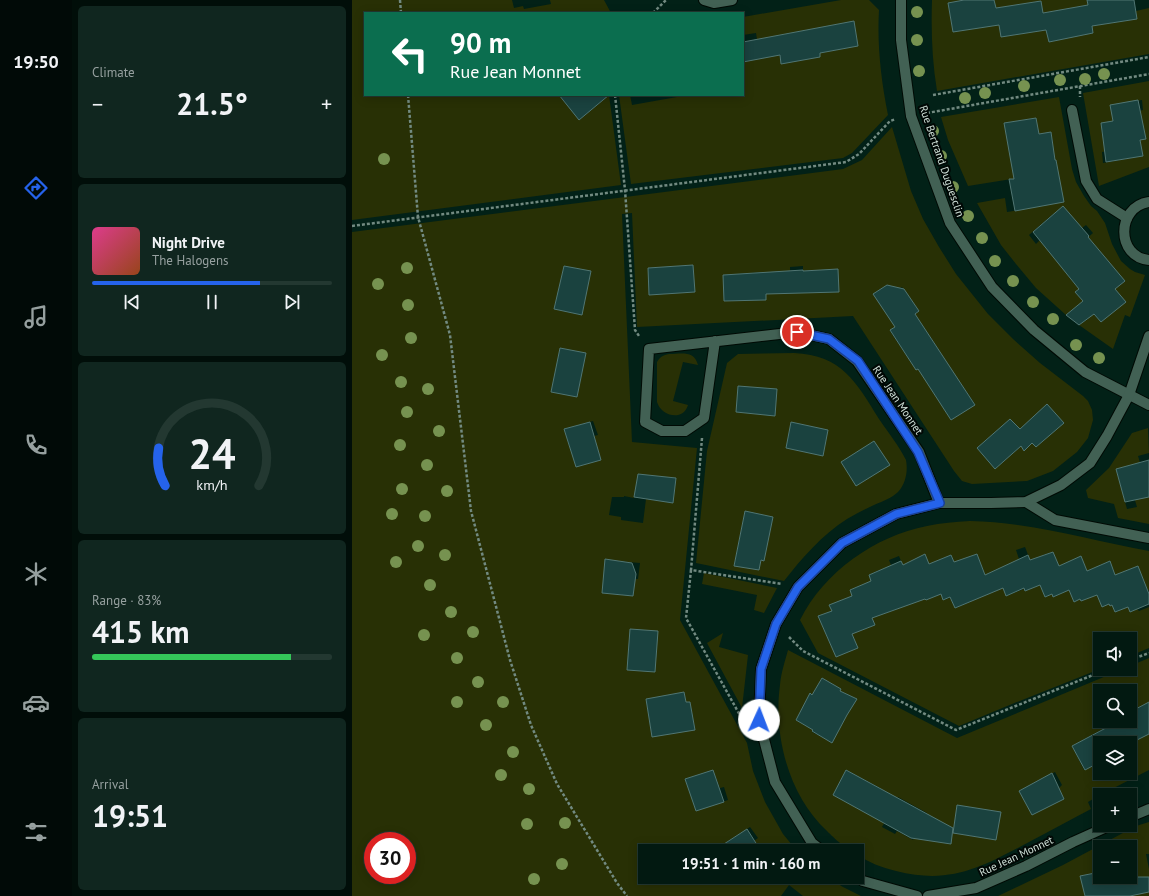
<!DOCTYPE html>
<meta charset="utf-8">
<style>
body{margin:0;font-family:"PT Sans",sans-serif;background:#10261f;color:#f1f3f6;height:100vh;display:flex;flex-direction:column;font-size:15px;white-space:nowrap}
*{box-sizing:border-box;margin:0}
p{font-size:13px;color:#96a09f}
.icon{flex:none;width:22px;height:22px;fill:none;stroke:currentColor;stroke-width:2;stroke-linecap:round;stroke-linejoin:round}
.map{position:relative;flex:1;overflow:hidden}
.details{display:flex;flex-direction:column;gap:6px;padding:6px;background:#010e09;width:280px}
.details>*{flex:none}
.banner{position:absolute;left:12px;top:12px;width:380px;height:84px;border-radius:0px;box-shadow:0 2px 10px #0003,0 0 0 1px #233831;background:#0b6e4f;color:#fff;overflow:hidden}
.buttons{position:absolute;left:741px;top:632px;display:grid;gap:8px}
.buttons a{display:grid;place-items:center;width:44px;height:44px;border-radius:0px;background:#021911;box-shadow:0 2px 10px #0003,0 0 0 1px #233831;font-size:20px}
.speed{position:absolute;left:12px;top:832px;display:flex;gap:8px;font-size:20px;font-weight:700;text-align:center}
.speed>*{display:grid;place-content:center;width:52px;height:52px;border-radius:50%;background:#021911;box-shadow:0 2px 10px #0003,0 0 0 1px #233831;line-height:1}
.speed .limit{border:6px solid #d22;background:#fff;color:#111}
.pin{position:absolute;display:grid;place-items:center;width:34px;height:34px;color:#fff;margin:-17px;border:2px solid #fff;border-radius:50%;box-shadow:0 1px 4px #0007}
.me{position:absolute;width:44px;margin:-22px;rotate:2deg;stroke-linejoin:round;filter:drop-shadow(0 0 3px #0008)}
.turn{display:flex;align-items:center;gap:14px;height:84px;padding:0 20px;font-size:18px}
.turn .icon{width:52px;height:52px;stroke-width:2.5}
.turn b{display:block;font-size:28px;line-height:34px}
.big{font-size:30px;font-weight:700;line-height:1.1}
.details .tile{flex:1;display:flex;flex-direction:column;justify-content:center;gap:6px;min-width:0;padding:0 14px;border-radius:6px;background:#10261f}
.details .dial{align-items:center;gap:0}
.dial svg{height:104px;overflow:visible;fill:none;stroke:#233831;stroke-width:7;stroke-linecap:round;text-anchor:middle}
.dial text{fill:#f1f3f6;stroke:none}
.song{display:flex;align-items:center;gap:12px}
.cover{width:48px;height:48px;border-radius:6px;background:linear-gradient(135deg,hsl(330 70% 55%),hsl(20 70% 35%))}
.played{height:4px;border-radius:2px;background:linear-gradient(90deg,#2563eb 70%,#233831 70%)}
.keys{display:flex;justify-content:space-around;direction:ltr}
.heat{display:flex;justify-content:space-between;align-items:center;font-size:22px;direction:ltr}
.charge{height:6px;border-radius:3px;background:linear-gradient(90deg,#34c759 83%,#233831 0)}
.trip{position:absolute;left:286px;top:844px;width:226px;height:40px;border-radius:0px;background:#021911;box-shadow:0 2px 10px #0003,0 0 0 1px #233831;font-weight:700;line-height:40px;text-align:center}
main{display:flex;flex:1;min-height:0}
.dock{display:flex;flex-direction:column;width:72px;justify-content:space-around;align-items:center;background:#010a07;color:#96a09f}
.dock .icon{width:28px;height:28px}
.dock .on{color:#2563eb}
.dock b{font-size:18px;color:#f1f3f6}
.map>svg:first-child{display:block}
.green{fill:#283005;fill-rule:evenodd}
.building{fill:#1a423f;stroke:#517673}
.lines{fill:none;stroke-linecap:round;stroke-linejoin:round}
.minor-casing{stroke:#000a04;stroke-width:12}
.path{stroke:#728a81;stroke-width:2.5;stroke-dasharray:3 2;stroke-linecap:butt}
.minor{stroke:#426154;stroke-width:10}
.tree{fill:#769250}
.route-casing{stroke:#184099;stroke-width:10}
.route{stroke:#2563eb;stroke-width:7}
.labels{text-anchor:middle;stroke-width:4;stroke-linejoin:round;paint-order:stroke}
.street-label{font-size:11px;fill:#d0e1d9;stroke:#010805}
</style>
<main>
<nav class="dock">
<b>19:50</b>
<svg class="icon on" aria-label="directions" viewBox="0 0 24 24"><path d="M12 3l9 9-9 9-9-9zM9 14v-3h6M13 9l2 2-2 2"/></svg>
<svg class="icon" aria-label="music" viewBox="0 0 24 24"><path d="M9 18V5l10-2v13"/><circle cx="6" cy="18" r="3"/><circle cx="16" cy="16" r="3"/></svg>
<svg class="icon" aria-label="phone" viewBox="0 0 24 24"><path d="M5 4h4l2 5-3 2q2 4 5 5l2-3 5 2v4C11 20 4 13 5 4z"/></svg>
<svg class="icon" aria-label="climate" viewBox="0 0 24 24"><path d="M12 3v18M4 7l16 10M4 17L20 7"/></svg>
<svg class="icon" aria-label="car" viewBox="0 0 24 24"><path d="M5 17H2v-5l4-1 3-4h7l3 4 3 1v5h-3M9 17h6M6 11h13"/><circle cx="7" cy="17" r="2"/><circle cx="17" cy="17" r="2"/></svg>
<svg class="icon" aria-label="filters" viewBox="0 0 24 24"><path d="M4 7h16M4 17h16"/><circle cx="9" cy="7" r="2"/><circle cx="15" cy="17" r="2"/></svg>
</nav>
<section class="details">
<div class="tile"><p>Climate</p>
<div class="heat"><a>−</a><b class="big">21.5°</b><a>+</a></div>
</div>
<div class="tile">
<div class="song"><i class="cover"></i><div><b>Night Drive</b><p>The Halogens</p></div></div>
<div class="played"></div>
<div class="keys"><svg class="icon" aria-label="previous" viewBox="0 0 24 24"><path d="M18 5L8 12l10 7zM5 5v14"/></svg><svg class="icon" aria-label="pause" viewBox="0 0 24 24"><path d="M8 5v14M16 5v14"/></svg><svg class="icon" aria-label="next" viewBox="0 0 24 24"><path d="M6 5l10 7-10 7zM19 5v14"/></svg></div>
</div>
<div class="tile dial"><svg viewBox="0 0 100 80">
<path d="M14 69A42 42 0 1 1 86 69"/>
<path d="M14 69A42 42 0 0 1 9 40" stroke="#2563eb"/>
<text x="50" y="56" font-size="32" font-weight="700">24</text>
<text x="50" y="72" font-size="11">km/h</text>
</svg></div>
<div class="tile"><p>Range · 83%</p><b class="big">415 km</b><div class="charge"></div></div>
<div class="tile"><p>Arrival</p><b class="big">19:51</b></div>
</section>
<div class="map">
<svg width="797" height="896" viewBox="0 0 797 896">
<rect width="100%" height="100%" fill="#022117"/>
<!-- green -->
<g class="green">
<polygon points="0,0 160,0 162,8 171,6 172,9 199,4 198,0 252,0 259,13 13,13 13,95 207,95 227,120 248,103 242,95 257,95 269,185 0,220"/>
<path d="M489 0H517L527 10C525 45 529 80 536 115L500 153 491 158 279 184 267 95H278L280 105 325 97 324 95H391V62L408 58 404 33 391 35V17ZM502 22 506 46 468 53V57L429 64 424 36Z"/>
<path d="M580 0H612L596 3 601 32 647 25 649 37 694 30 697 42 741 33 740 26 785 19 784 11 797 8V54L585 91C580 61 579 30 580 0Z"/>
<polygon points="642,0 735,0 736,5 691,13 689,1 644,8"/>
<path d="M797 81V167L747 186 731 93ZM790 100 791 110 787 111 788 140 791 156 751 163 750 152 762 150 759 134 750 135 749 124 761 121 759 105Z"/>
<path d="M707 97 720 169 724 182 732 196 739 206 745 211 753 223 760 244 769 261 778 269 783 272 793 275 778 317 773 315 761 349 727 325 736 319 725 306 714 315 684 288 664 264 649 245 625 203 653 198 655 212 674 209 673 205 706 171 704 160 691 162 688 146 701 143 699 132 687 134 683 118 652 123 666 178 616 186 596 140 589 117ZM701 214 712 227 722 219 730 228 734 225 741 233 731 242 763 289 773 302 749 322 741 314 734 298 730 300 723 292 727 289 716 276 717 275 688 240 684 244 677 235Z"/>
<path d="M540 127 559 191 571 219 587 247 604 274 636 314 661 339 688 363 731 396 736 401 740 410 741 420 736 438 725 452 701 471 675 481 620 484 610 481 602 471 501 316 285 327 280 213 270 214 280 442 345 448 328 620 395 743 401 771 413 802 431 834 445 851H409L402 841 406 838 398 827 372 844 376 851H293V877H475L491 887 509 896H451L437 885 429 896H0V232L491 169 510 160ZM341 265 342 292 298 295 296 268ZM212 266 239 272 229 315 202 309ZM451 266V271L486 269 487 292 453 293 452 292 439 293 438 267ZM412 272 414 300 372 301 371 275ZM535 285 539 286 543 291 550 287 567 311 563 314 589 353 564 370 538 331 543 327 524 292ZM208 348 234 353 225 397 199 392ZM603 375 623 404 599 420 580 390ZM695 405 712 423 684 447 680 443 672 450 669 446 643 469 625 448 658 419 668 429ZM241 421 246 435 242 436 249 460 224 467 212 429ZM286 474 324 479 321 503 294 499 291 523 269 520V517L257 515 260 497H272V496L282 498ZM254 560 288 563 286 579H283L281 596 250 593ZM332 692 334 702H338L343 729 300 736 294 700ZM361 770 368 788 372 787 376 800 344 811 333 779ZM21 841H55V875H21Z"/>
<path d="M442 353C490 355 504 382 527 419 536 432 547 446 554 460 556 471 554 483 546 492 540 498 531 501 522 505 513 509 504 514 495 519 470 535 450 558 432 581L344 563 355 451 375 363 386 354ZM425 389 423 416 385 412ZM439 422 476 430 471 456 434 448ZM393 511 421 517 412 560H409L407 570 382 565Z"/>
<path d="M317 354C330 354 342 350 346 365L331 362 321 401 336 405C331 422 309 416 305 402V362C308 357 311 355 317 354Z"/>
<polygon points="796,428 797,453 786,456 789,466 764,469 775,509 785,507 782,497 797,497 797,524 766,518 762,504 736,498 734,490 757,468 780,433"/>
<path d="M618 521C679 522 737 540 797 551V590L796 591 786 566 776 570 767 585 758 561 748 565 750 571 737 576 729 556 711 576 701 552 691 555 695 565 682 570 673 547 664 550 667 559 654 596 672 589 673 591 688 585 693 597 700 594 702 597 717 590 722 602 728 599 729 601 745 595 757 604 760 605 764 612 776 607 778 612 785 609 787 611 797 607V648L778 656V639H748V669L660 704 607 726 466 653 448 620C472 572 523 536 575 526 589 523 603 522 618 521ZM625 554 640 592 625 599H617L618 602 603 608 598 598 591 600 589 594 574 600 572 597C555 604 538 614 519 616L523 625 508 631H499L506 648 491 654 479 646 466 616 480 611 477 605 502 600 498 590 507 586 521 585 517 575 527 570 529 575 541 570 537 560 547 556 554 573 592 564 589 559 599 555 606 572 619 567 615 558Z"/>
<polygon points="352,573 425,588 412,613 402,610 405,595 350,584"/>
<polygon points="371,633 367,647 396,655 390,708 355,643"/>
<path d="M436 650 605 738 771 669H778V666L797 658V702L778 712V691H748V721H778L797 734V770L748 795 736 802 739 809C718 820 698 831 677 842 630 867 599 885 544 871 529 867 517 863 505 854V851C495 851 482 838 475 831 437 796 421 736 428 685 429 673 433 661 436 650ZM470 678 489 689 488 691 498 697 499 696 504 699 480 742 460 732 461 730 444 720 458 694 460 695ZM758 725 768 743H778V773H748V762L732 770 720 746ZM494 770 528 788 515 813 481 795ZM703 772 710 785 707 788 712 799 680 815 667 791ZM546 797 575 813 561 840 545 831 543 834 530 827ZM605 805 648 812 644 840 601 833Z"/>
<polygon points="797,822 797,854 794,854 797,869 797,896 778,896 778,847 748,847 748,872 729,876 733,896 646,896 711,865 784,826"/>
</g>
<!-- building -->
<g class="building">
<polygon points="612,0 642,0 644,8 689,1 691,13 736,5 735,0 782,0 785,19 740,26 741,33 697,42 694,30 649,37 647,25 601,32 596,3"/>
<polygon points="502,21 506,46 468,53 468,57 429,64 428,55 391,62 391,42"/>
<polygon points="207,95 257,95 227,120"/>
<polygon points="786,100 794,139 788,140 791,156 754,162 749,123 761,121 758,105"/>
<polygon points="684,118 687,134 699,132 703,160 704,160 712,202 663,211 657,179 662,179 652,123"/>
<polygon points="711,206 737,236 736,237 773,281 763,289 774,302 749,322 742,314 727,325 714,315 731,301 723,292 727,289 681,232"/>
<polygon points="341,265 343,292 297,295 296,268"/>
<polygon points="212,266 239,271 230,315 202,309"/>
<polygon points="486,269 487,292 414,294 414,300 372,301 371,275 451,270 451,271"/>
<polygon points="535,285 552,289 567,311 563,314 623,405 599,420 566,369 564,370 538,330 543,327 521,294"/>
<polygon points="208,348 234,353 225,397 199,392"/>
<polygon points="386,386 425,389 423,416 384,412"/>
<polygon points="695,404 712,423 684,447 680,443 672,451 669,446 643,469 625,448 658,419 668,429"/>
<polygon points="238,422 249,460 224,467 212,429"/>
<polygon points="439,422 476,430 471,456 434,448"/>
<polygon points="522,441 538,465 504,486 489,462"/>
<polygon points="797,460 797,497 773,502 764,469"/>
<polygon points="286,474 324,478 321,503 282,497"/>
<polygon points="393,511 421,517 412,561 409,560 407,570 382,566"/>
<polygon points="701,552 707,566 729,556 735,571 758,561 763,575 786,566 797,594 797,604 778,612 776,607 763,612 760,605 758,606 757,604 750,607 745,595 729,601 728,599 722,602 717,590 701,597 700,594 693,597 688,585 673,591 672,588 654,596 651,588 603,608 598,597 591,600 589,594 574,600 573,599 520,618 523,625 500,634 506,648 484,657 466,616 480,611 477,605 500,596 498,590 519,581 517,575 549,561 551,565 573,554 577,564 599,555 602,562 625,554 633,575 676,555 678,560"/>
<polygon points="253,559 280,563 284,574 281,596 250,593"/>
<polygon points="278,629 306,631 303,672 275,670"/>
<polygon points="470,678 489,689 488,691 505,699 495,715 480,743 460,731 461,730 444,720 458,693 460,695"/>
<polygon points="332,692 334,702 338,702 343,730 300,737 294,699"/>
<polygon points="797,702 797,734 779,743 748,743 748,762 733,770 720,746 767,721 778,721 778,712"/>
<polygon points="361,770 372,802 344,811 333,779"/>
<polygon points="494,770 601,828 599,844 559,838 481,795"/>
<polygon points="700,773 712,799 680,815 667,791"/>
<polygon points="605,805 649,812 644,840 601,833"/>
<polygon points="395,829 409,851 376,851 372,844"/>
<polygon points="748,872 748,877 797,877 797,892 778,896 733,896 728,876"/>
</g>
<g class="lines">
<defs>
<g id="minor">
<polyline points="352,0 362,3 380,0"/>
<polyline points="549,0 549,40 559,116 598,223 640,287 682,330 733,372 797,405"/>
<polyline points="720,110 734,181 745,199 775,218"/>
<path d="M797 202C764 207 764 257 797 260"/>
<polyline points="363,341 352,418 333,431 310,431 293,422 297,349 445,332 477,339 505,361 567,452 587,503"/>
<polyline points="674,502 703,520 797,538"/>
<polyline points="778,817 797,809"/>
<polyline points="470,851 460,843 423,782 407,720 409,669 424,624 446,587 490,543 544,514 587,503 639,503 674,502 709,485 738,463 755,436 777,395 797,336"/>
<polyline points="505,877 511,881 565,896"/>
<polyline points="576,896 624,888 674,866 721,842 759,825"/>
</g>
</defs>
<!-- minor casing -->
<use href="#minor" class="minor-casing"/>
<!-- path -->
<g class="path">
<polyline points="48,0 49,13"/>
<polyline points="301,13 314,0"/>
<polyline points="728,86 728,97"/>
<polyline points="56,95 66,217 98,335 119,511 158,660 179,725 205,784 265,883 275,896"/>
<polyline points="263,95 273,190 283,330 287,336"/>
<polyline points="581,95 797,57"/>
<polyline points="575,113 797,74"/>
<polyline points="0,226 494,162 507,154 538,121 544,119"/>
<polyline points="350,438 339,570 430,584"/>
<polyline points="339,570 334,618 390,719"/>
<polyline points="437,637 451,651 604,730 756,669"/>
<polyline points="778,660 797,653"/>
</g>
<!-- minor -->
<use href="#minor" class="minor"/>
</g>
<!-- trees -->
<g class="tree">
<circle cx="565" cy="12" r="6"/>
<circle cx="565" cy="40" r="6"/>
<circle cx="567" cy="71" r="6"/>
<circle cx="752" cy="74" r="6"/>
<circle cx="733" cy="79" r="6"/>
<circle cx="708" cy="80" r="6"/>
<circle cx="672" cy="86" r="6"/>
<circle cx="633" cy="93" r="6"/>
<circle cx="613" cy="98" r="6"/>
<circle cx="581" cy="131" r="6"/>
<circle cx="589" cy="156" r="6"/>
<circle cx="32" cy="159" r="6"/>
<circle cx="601" cy="187" r="6"/>
<circle cx="616" cy="216" r="6"/>
<circle cx="630" cy="238" r="6"/>
<circle cx="643" cy="261" r="6"/>
<circle cx="55" cy="268" r="6"/>
<circle cx="661" cy="281" r="6"/>
<circle cx="26" cy="284" r="6"/>
<circle cx="681" cy="302" r="6"/>
<circle cx="56" cy="305" r="6"/>
<circle cx="701" cy="319" r="6"/>
<circle cx="59" cy="338" r="6"/>
<circle cx="724" cy="345" r="6"/>
<circle cx="30" cy="355" r="6"/>
<circle cx="747" cy="358" r="6"/>
<circle cx="49" cy="382" r="6"/>
<circle cx="76" cy="389" r="6"/>
<circle cx="55" cy="412" r="6"/>
<circle cx="87" cy="431" r="6"/>
<circle cx="48" cy="445" r="6"/>
<circle cx="75" cy="465" r="6"/>
<circle cx="50" cy="489" r="6"/>
<circle cx="95" cy="491" r="6"/>
<circle cx="40" cy="514" r="6"/>
<circle cx="73" cy="516" r="6"/>
<circle cx="66" cy="546" r="6"/>
<circle cx="93" cy="555" r="6"/>
<circle cx="44" cy="562" r="6"/>
<circle cx="78" cy="585" r="6"/>
<circle cx="99" cy="612" r="6"/>
<circle cx="121" cy="632" r="6"/>
<circle cx="72" cy="635" r="6"/>
<circle cx="105" cy="658" r="6"/>
<circle cx="126" cy="682" r="6"/>
<circle cx="105" cy="702" r="6"/>
<circle cx="151" cy="702" r="6"/>
<circle cx="134" cy="725" r="6"/>
<circle cx="161" cy="752" r="6"/>
<circle cx="149" cy="775" r="6"/>
<circle cx="177" cy="789" r="6"/>
<circle cx="213" cy="823" r="6"/>
<circle cx="175" cy="824" r="6"/>
<circle cx="210" cy="864" r="6"/>
<circle cx="182" cy="879" r="6"/>
</g>
<g class="lines">
<defs>
<polyline id="route" points="407,720 409,669 424,624 446,587 490,543 544,514 588,503 566,452 506,361 477,339 445,332"/>
</defs>
<!-- route casing -->
<use href="#route" class="route-casing"/>
<!-- route -->
<use href="#route" class="route"/>
</g>
<g class="labels">
<!-- street labels -->
<g class="street-label">
<text transform="translate(590 161) rotate(71)" y="4">Rue Bertrand Duguesclin</text>
<text transform="translate(546 400) rotate(56)" y="4">Rue Jean Monnet</text>
<text transform="translate(664 856) rotate(-25)" y="4">Rue Jean Monnet</text>
</g>
</g>
</svg>
<div class="buttons">
<a><svg class="icon" aria-label="sound" viewBox="0 0 24 24"><path d="M4 9h4l5-4v14l-5-4H4zM17 9q2 3 0 6"/></svg></a>
<a><svg class="icon" aria-label="search" viewBox="0 0 24 24"><circle cx="10" cy="10" r="6"/><path d="M15 15l6 6"/></svg></a>
<a><svg class="icon" aria-label="layers" viewBox="0 0 24 24"><path d="M12 4l9 5-9 5-9-5zM3 14l9 5 9-5"/></svg></a>
<a>+</a>
<a>−</a>
</div>
<div class="speed"><div class="limit">30</div></div>
<div class="pin" style="left:445px;top:332px;background:#d93025"><svg class="icon" aria-label="arrive" viewBox="0 0 24 24"><path d="M6 21V4h12l-3 4 3 4H6"/></svg></div>
<svg class="me" style="left:407px;top:720px" viewBox="-20 -20 40 40"><circle r="19" fill="#fff"/><path d="M0-13L10 11 0 6-10 11z" fill="#2563eb"/></svg>
<div class="trip">19:51 · 1 min · 160 m</div>
<div class="banner">
<div class="turn"><svg class="icon" aria-label="left" viewBox="0 0 24 24"><path d="M17 20v-9H6M10 6l-5 5 5 5"/></svg><div><b>90 m</b>Rue Jean Monnet</div></div>
</div>
</div>
</main>
